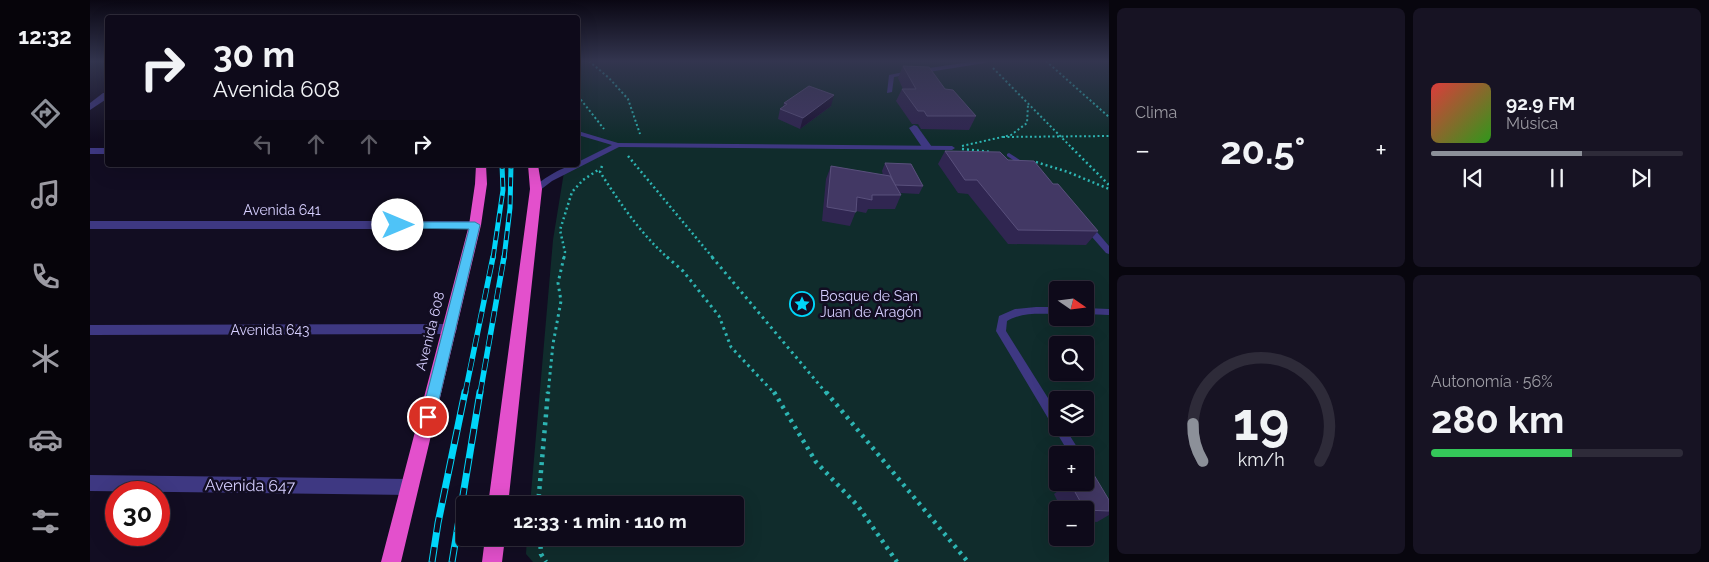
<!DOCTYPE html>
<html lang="es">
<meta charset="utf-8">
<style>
body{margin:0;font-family:Raleway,sans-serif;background:#171323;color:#f1f3f6;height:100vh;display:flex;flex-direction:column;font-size:19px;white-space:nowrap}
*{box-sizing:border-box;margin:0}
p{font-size:16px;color:#9b9aa2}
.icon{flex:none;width:28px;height:28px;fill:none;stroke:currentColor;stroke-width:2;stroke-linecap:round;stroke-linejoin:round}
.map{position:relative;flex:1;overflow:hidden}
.side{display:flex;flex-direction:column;gap:8px;padding:8px;background:#08060e;width:600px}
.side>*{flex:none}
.hud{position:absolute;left:15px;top:15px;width:475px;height:152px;border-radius:5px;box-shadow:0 5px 20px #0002,0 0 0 1px #2e2b39;background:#0e0a1a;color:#f1f3f6;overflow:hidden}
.needle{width:32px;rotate:104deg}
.buttons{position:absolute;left:959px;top:281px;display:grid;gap:10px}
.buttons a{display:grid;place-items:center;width:45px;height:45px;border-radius:5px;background:#0e0a1a;box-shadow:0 5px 20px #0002,0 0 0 1px #2e2b39;font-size:25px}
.speed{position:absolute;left:15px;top:481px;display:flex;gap:10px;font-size:25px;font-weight:700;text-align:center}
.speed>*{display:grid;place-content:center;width:65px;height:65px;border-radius:50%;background:#0e0a1a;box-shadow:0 5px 20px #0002,0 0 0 1px #2e2b39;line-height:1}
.speed .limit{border:8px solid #d22;background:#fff;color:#111}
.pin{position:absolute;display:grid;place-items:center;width:42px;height:42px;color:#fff;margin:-21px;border:2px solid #fff;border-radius:50%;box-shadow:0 1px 5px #0007}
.me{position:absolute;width:55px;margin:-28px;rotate:90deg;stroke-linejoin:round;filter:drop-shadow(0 0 4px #0008)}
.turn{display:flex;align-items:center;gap:18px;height:105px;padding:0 25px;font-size:22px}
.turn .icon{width:65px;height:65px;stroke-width:2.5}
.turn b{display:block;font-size:35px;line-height:42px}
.lanes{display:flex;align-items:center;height:48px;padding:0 25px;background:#0003;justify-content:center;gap:25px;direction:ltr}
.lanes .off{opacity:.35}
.big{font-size:38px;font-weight:700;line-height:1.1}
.side .card{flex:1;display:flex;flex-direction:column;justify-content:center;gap:8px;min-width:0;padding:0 18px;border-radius:8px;background:#171323}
.side .dial{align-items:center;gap:0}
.dial svg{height:130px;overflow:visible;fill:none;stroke:#2e2b39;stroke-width:7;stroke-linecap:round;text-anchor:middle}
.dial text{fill:#f1f3f6;stroke:none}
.song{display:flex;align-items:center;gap:15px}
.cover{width:60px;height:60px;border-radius:8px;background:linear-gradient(135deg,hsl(0 70% 55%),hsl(110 70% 35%))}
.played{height:5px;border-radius:2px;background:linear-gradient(90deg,#8c9099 60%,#2e2b39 60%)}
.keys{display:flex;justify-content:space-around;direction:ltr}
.heat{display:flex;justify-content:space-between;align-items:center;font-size:28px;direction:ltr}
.charge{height:8px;border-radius:4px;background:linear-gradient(90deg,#34c759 56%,#2e2b39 0)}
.side .tiles{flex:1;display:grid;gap:8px;grid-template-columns:repeat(2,1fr)}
.trip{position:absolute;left:366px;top:496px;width:288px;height:50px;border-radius:5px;background:#0e0a1a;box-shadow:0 5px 20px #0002,0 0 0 1px #2e2b39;font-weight:700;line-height:50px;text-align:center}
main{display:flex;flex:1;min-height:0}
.tabs{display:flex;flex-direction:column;width:90px;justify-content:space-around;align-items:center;background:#06040a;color:#9b9aa2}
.tabs .icon{width:35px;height:35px}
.tabs .on{color:#8c9099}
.tabs b{font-size:22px;color:#f1f3f6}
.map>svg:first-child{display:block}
.green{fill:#102c2c;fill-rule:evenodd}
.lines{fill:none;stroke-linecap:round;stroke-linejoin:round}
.path-far3{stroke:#2db5b3;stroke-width:2;stroke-dasharray:2 2.5;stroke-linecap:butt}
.path-far2{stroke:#2db5b3;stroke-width:2.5;stroke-dasharray:2 3;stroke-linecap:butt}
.path-far1{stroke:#2db5b3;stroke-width:3;stroke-dasharray:2.5 4;stroke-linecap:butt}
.path{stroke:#2db5b3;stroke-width:4.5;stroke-dasharray:3 5;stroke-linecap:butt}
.service{fill:#3e3882;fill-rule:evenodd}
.minor{fill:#3e3882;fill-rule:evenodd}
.trunk{fill:#e350cc;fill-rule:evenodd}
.rail-far2-casing{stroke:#00d6fa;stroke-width:5}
.rail-far1-casing{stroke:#00d6fa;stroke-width:5.5}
.rail-casing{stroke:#00d6fa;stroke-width:7}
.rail-far2{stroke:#120d22;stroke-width:3;stroke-dasharray:9;stroke-linecap:butt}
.rail-far1{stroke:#120d22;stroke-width:4;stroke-dasharray:12;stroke-linecap:butt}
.rail{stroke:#120d22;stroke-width:5;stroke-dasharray:15;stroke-linecap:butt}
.wall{fill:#302651}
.shaded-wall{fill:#1d1436}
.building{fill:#423864;stroke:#59507c}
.route{fill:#4fc3f7;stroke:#337fa1}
.labels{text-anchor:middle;stroke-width:5;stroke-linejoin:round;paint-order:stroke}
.street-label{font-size:14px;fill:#d6cfff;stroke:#120d22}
.poi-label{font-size:14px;fill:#d6cfff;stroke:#120d22;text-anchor:start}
.near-street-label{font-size:16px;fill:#d6cfff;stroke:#120d22}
</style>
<main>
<nav class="tabs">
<b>12:32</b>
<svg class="icon on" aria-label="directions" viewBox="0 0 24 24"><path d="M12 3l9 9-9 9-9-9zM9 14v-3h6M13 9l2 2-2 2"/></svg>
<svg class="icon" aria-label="music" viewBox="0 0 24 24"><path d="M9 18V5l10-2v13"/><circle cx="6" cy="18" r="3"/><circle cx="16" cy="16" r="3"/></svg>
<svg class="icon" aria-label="phone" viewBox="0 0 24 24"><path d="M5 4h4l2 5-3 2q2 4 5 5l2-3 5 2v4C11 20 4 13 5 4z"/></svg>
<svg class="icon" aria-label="climate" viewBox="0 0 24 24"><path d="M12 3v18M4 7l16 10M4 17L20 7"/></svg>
<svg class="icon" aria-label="car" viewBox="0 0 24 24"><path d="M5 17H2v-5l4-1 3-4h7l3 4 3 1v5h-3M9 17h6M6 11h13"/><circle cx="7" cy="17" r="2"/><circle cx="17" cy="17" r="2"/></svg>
<svg class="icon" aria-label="filters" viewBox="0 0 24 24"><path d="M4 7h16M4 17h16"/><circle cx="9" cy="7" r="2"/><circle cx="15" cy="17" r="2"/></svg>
</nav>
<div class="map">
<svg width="1019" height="562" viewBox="0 0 1019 562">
<rect width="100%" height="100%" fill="#120d22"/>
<!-- green -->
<path class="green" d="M488 61H1019V562H443L436 554 437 538H645V505H440L463 240 474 172 473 165H488ZM968 290H995V318H968ZM968 345H995V372H968ZM968 400H995V428H968ZM968 455H995V482H968ZM968 510H995V538H968Z"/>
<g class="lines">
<!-- path-far3 -->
<g class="path-far3">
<polyline points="499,61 519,78 538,99 550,134"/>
<polyline points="956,61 1019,117"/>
<polyline points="903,68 983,149"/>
<polyline points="488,96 514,129"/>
<polyline points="913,137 1019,136"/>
<polyline points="872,146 921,135 937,123 938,105"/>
</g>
<!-- path-far2 -->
<g class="path-far2">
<polyline points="982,148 1019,185"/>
<polyline points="872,149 901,152"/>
<polyline points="538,156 623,258"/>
<polyline points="946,162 978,172 1019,189"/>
<path d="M512 166 510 172C530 203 550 233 578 258"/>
<polyline points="474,258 475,252 470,230 482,192 493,180 508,170"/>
</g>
<!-- path-far1 -->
<g class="path-far1">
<polyline points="577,257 593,271 629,316 641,347 685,394"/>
<polyline points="622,257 737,394"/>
<polyline points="458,394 463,344 471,301 468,283 474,257"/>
</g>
<!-- path -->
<g class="path">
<polyline points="684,392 726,462 768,506 807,562"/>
<polyline points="736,392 878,562"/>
<polyline points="448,505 458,392"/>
<polyline points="450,538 451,554 456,562"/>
</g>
<!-- service -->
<g class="service">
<polygon points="887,61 898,61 895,63 832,73 829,71 832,69"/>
<polygon points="819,71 821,72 821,74 804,77 802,92 797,93 799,75"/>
<path d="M488 131 528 143 862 146 865 148 862 150 529 147 462 181 449 191H443V187C454 179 473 165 488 165V162L522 145 488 135Z"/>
<polygon points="919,153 939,166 939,168 935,168 917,156 917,154"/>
<polygon points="998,224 1001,225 1019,246 1019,254 1016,253 995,229 994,227"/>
<path d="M946 307H968V314C950 314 932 312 917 321L916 331 968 414V428H975L992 455H980L906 331 909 316 925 309Z"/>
<polygon points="995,308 1019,309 1019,315 995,314"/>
</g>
<!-- minor -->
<g class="minor">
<polygon points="13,93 18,93 18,98 0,110 0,103"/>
<polygon points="824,125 827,126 842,147 840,149 834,149 832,147 819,128"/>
<rect x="0" y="148" width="18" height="6"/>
<polygon points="0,221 385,221 391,225 385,229 0,229"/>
<polygon points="360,324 365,325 367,329 365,333 360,334 0,335 0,325"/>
<polygon points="0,475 320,479 326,481 328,487 326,493 320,495 0,491"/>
</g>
<!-- trunk -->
<g class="trunk">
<polygon points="386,165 396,165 397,184 391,225 311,562 291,562 379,225 385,184"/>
<polygon points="438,165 448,165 452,189 418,505 398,505 440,189"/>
<polygon points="395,538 415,538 412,562 392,562"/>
</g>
<defs>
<g id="rail-far2">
<polyline points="403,258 413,190 412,165"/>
<polyline points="414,258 420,208 421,165"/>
</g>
<g id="rail-far1">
<polyline points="375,394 403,257"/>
<polyline points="390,394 414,257"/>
</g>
<g id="rail">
<polyline points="342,562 348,523 375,392"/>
<polyline points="362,562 390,392"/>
</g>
</defs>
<!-- rail-far2 casing -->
<use href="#rail-far2" class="rail-far2-casing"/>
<!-- rail-far1 casing -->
<use href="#rail-far1" class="rail-far1-casing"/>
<!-- rail casing -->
<use href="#rail" class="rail-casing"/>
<!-- rail-far2 -->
<use href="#rail-far2" class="rail-far2"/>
<!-- rail-far1 -->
<use href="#rail-far1" class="rail-far1"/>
<!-- rail -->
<use href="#rail" class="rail"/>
</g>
<!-- wall -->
<g class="wall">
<polygon points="813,66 855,89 886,116 879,130 831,129 828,124 822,124 806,101 812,89 813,89 808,78"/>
<polygon points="694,103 741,106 710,129 688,119 690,109 693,107"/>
<polygon points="855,151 918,160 963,184 1008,231 996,245 918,244 878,194 868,193 848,164"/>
<polygon points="795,163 833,186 829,194 810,193 811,195 805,209 778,209 776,213 766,211 760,226 732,221 736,179 741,166 793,175 792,171"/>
<polygon points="968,477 968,482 995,482 1019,500 1019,515 1007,522 995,521 995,510 972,510 964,494 968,491 963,481"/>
</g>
<!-- shaded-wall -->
<polygon class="shaded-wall" points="744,95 741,106 710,129 713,118"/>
<!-- building -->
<g class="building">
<polygon points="813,66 839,67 855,89 863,90 886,116 837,116 834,111 828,111 812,89 826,89"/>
<polygon points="719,86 744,95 713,118 690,109 697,104 694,103"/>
<polygon points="855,151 910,152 918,160 944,161 963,184 968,184 1008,231 928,230 887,180 875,180"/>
<polygon points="795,163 821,164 833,186 805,185"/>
<polygon points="741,166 800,176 811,195 782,195 782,200 767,197 766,212 737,207"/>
<polygon points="995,469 1001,470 1019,500 1019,511 995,510 980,483 995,482"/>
</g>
<!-- sky -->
<linearGradient id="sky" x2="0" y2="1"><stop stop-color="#0a0713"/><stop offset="0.44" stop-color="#33354f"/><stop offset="1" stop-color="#33354f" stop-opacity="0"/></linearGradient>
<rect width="1019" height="139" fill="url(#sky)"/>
<!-- route -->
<polygon class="route" points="308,222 385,222 390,225 345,417 343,421 338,423 333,421 331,417 379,229 304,228 303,225 304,223"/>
<!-- icons -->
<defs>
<symbol id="sight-ring" viewBox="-11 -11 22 22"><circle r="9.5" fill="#120d22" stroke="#00d6fa" stroke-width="1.5"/><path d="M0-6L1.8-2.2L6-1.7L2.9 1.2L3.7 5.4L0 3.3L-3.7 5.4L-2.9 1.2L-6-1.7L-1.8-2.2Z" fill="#00d6fa"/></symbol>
</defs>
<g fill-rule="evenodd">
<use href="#sight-ring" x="698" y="290" width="28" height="28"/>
</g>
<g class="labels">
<!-- street labels -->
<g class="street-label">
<text x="192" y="215">Avenida 641</text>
<text x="180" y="335">Avenida 643</text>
<text transform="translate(340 331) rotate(-76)" y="5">Avenida 608</text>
</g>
<!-- poi labels -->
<g class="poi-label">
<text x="730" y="301">Bosque de San<tspan x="730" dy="16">Juan de Aragón</tspan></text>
</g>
<!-- near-street labels -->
<g class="near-street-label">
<text transform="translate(160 485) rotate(1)" y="6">Avenida 647</text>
</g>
</g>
</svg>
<div class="buttons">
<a><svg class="needle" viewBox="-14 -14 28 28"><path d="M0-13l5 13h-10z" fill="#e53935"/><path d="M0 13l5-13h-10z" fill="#9b9aa2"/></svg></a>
<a><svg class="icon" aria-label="search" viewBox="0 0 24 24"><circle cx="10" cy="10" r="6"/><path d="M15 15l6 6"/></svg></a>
<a><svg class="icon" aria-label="layers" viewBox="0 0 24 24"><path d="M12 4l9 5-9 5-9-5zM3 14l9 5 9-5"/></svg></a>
<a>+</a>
<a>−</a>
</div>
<div class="speed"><div class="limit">30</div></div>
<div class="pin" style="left:338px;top:417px;background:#d93025"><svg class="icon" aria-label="arrive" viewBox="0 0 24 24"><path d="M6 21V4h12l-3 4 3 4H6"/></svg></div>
<svg class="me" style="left:308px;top:225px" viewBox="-20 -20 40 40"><circle r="19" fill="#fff"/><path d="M0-13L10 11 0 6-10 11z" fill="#4fc3f7"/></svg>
<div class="trip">12:33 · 1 min · 110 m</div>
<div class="hud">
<div class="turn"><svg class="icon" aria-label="right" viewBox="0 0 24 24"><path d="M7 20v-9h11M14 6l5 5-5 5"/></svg><div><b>30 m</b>Avenida 608</div></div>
<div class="lanes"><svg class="icon off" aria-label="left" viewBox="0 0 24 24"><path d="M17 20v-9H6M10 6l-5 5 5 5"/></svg><svg class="icon off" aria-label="ahead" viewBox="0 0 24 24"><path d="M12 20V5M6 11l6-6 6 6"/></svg><svg class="icon off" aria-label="ahead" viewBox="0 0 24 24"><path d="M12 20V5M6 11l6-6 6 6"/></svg><svg class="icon" aria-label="right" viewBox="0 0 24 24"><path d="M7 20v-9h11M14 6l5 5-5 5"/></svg></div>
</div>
</div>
<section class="side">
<div class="tiles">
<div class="card"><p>Clima</p>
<div class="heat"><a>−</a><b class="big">20.5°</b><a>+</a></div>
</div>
<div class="card">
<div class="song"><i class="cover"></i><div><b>92.9 FM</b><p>Música</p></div></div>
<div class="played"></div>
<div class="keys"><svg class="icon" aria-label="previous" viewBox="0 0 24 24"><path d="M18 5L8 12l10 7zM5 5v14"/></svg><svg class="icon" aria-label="pause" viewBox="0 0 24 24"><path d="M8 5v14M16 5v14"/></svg><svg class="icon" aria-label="next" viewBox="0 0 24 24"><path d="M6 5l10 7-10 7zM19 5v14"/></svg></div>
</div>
<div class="card dial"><svg viewBox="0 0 100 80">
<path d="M14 69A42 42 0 1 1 86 69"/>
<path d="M14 69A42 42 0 0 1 8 46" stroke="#8c9099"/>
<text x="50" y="56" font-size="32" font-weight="700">19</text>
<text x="50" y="72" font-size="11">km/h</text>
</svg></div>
<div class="card"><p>Autonomía · 56%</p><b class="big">280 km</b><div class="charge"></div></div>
</div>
</section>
</main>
